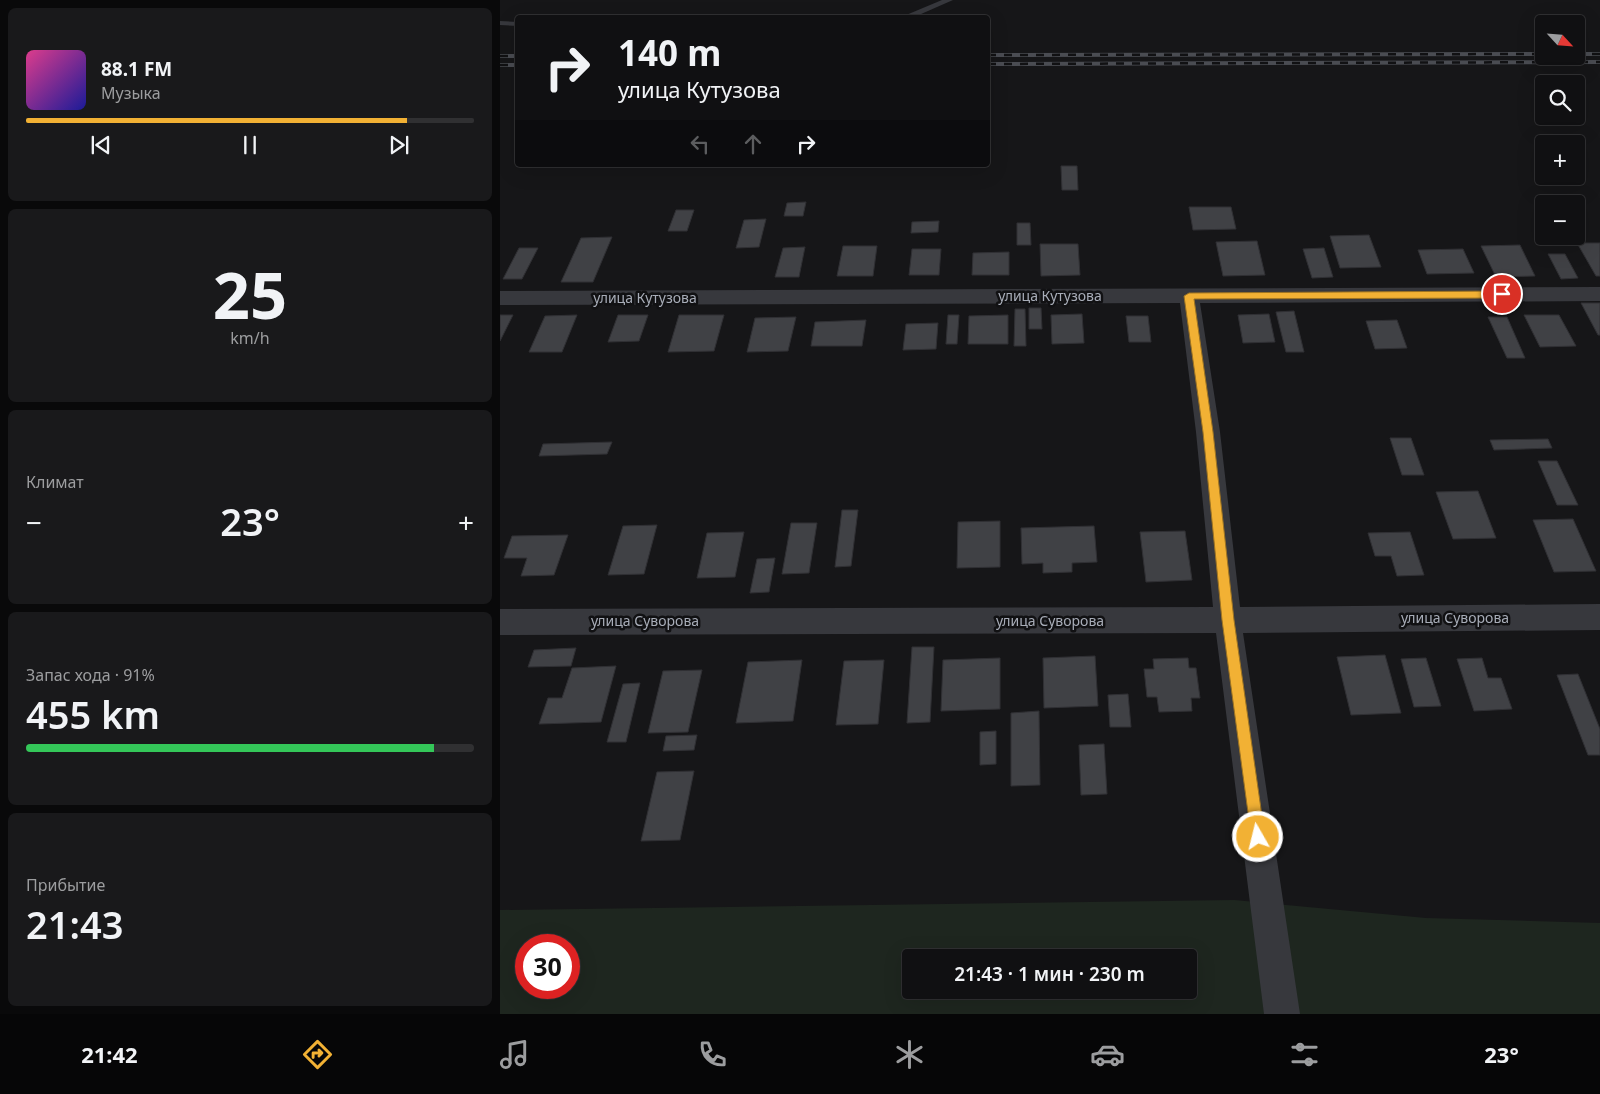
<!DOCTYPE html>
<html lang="ru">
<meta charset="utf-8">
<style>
body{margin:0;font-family:"Noto Sans",sans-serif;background:#19191b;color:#f1f3f6;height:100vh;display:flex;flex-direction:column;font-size:19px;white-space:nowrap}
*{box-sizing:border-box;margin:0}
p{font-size:16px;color:#9c9d9f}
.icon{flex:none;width:28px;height:28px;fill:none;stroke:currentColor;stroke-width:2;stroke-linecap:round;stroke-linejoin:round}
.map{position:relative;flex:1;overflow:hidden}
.drawer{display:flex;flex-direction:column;gap:8px;padding:8px;background:#09090a;width:500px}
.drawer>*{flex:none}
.guide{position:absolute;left:15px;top:15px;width:475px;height:152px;border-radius:5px;box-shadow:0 5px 20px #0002,0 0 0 1px #303032;background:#101012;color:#f1f3f6;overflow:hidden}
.needle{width:32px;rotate:116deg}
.controls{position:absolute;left:1035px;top:15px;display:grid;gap:10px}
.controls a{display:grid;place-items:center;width:50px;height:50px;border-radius:5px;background:#101012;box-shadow:0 5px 20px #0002,0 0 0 1px #303032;font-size:25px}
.speed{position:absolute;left:15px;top:934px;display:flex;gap:10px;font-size:25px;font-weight:700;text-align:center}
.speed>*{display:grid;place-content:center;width:65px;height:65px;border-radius:50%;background:#101012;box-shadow:0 5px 20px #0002,0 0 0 1px #303032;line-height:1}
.speed .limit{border:8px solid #d22;background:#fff;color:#111}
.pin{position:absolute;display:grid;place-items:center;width:42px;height:42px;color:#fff;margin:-21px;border:2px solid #fff;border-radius:50%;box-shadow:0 1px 5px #0007}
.me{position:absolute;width:55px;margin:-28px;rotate:352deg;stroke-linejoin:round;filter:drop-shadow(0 0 4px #0008)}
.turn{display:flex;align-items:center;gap:18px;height:105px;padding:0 20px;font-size:22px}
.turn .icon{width:65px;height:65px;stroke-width:2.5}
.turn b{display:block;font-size:35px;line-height:42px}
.lanes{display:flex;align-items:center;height:48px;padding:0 20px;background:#0003;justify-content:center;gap:25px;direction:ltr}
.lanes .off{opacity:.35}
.big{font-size:38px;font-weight:600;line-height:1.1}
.drawer .card{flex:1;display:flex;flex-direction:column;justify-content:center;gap:8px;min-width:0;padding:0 18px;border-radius:8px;background:#19191b}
.drawer .dial{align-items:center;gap:0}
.dial b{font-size:65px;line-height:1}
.song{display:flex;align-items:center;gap:15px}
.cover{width:60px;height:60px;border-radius:8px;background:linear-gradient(135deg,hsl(330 70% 55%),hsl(240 70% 35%))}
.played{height:5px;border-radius:2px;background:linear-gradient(90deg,#f2b134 85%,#303032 85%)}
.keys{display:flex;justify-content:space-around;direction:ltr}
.heat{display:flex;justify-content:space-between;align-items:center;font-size:28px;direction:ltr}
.charge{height:8px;border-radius:4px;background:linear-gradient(90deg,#34c759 91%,#303032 0)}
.trip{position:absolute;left:402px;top:949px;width:295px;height:50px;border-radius:5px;background:#101012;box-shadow:0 5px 20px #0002,0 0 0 1px #303032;font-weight:600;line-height:50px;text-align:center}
.dock{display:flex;height:80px;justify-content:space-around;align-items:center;background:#060607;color:#9c9d9f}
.dock .icon{width:35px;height:35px}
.dock .on{color:#f2b134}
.dock b{font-size:22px;color:#f1f3f6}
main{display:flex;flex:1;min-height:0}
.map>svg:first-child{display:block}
.green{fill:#1e261f;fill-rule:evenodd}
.building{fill:#404145;stroke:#303034}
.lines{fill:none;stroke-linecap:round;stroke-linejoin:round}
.service{fill:#37383d;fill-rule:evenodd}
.minor{fill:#37383d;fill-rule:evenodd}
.rail-casing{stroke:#4a4c52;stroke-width:4}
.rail{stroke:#111113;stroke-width:2.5;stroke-dasharray:8;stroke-linecap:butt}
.route{fill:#f2b134;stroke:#9d7322}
.labels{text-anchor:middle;stroke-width:5;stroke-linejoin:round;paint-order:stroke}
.street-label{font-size:14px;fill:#a8adb8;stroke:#111113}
</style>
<main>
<section class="drawer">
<div class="card">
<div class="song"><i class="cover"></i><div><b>88.1 FM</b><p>Музыка</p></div></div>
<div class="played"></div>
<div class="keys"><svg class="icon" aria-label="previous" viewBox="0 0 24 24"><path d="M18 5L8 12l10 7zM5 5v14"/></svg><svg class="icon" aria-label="pause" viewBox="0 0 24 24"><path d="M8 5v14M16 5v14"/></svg><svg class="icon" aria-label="next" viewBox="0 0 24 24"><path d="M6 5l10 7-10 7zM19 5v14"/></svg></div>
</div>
<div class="card dial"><b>25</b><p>km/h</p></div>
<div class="card"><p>Климат</p>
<div class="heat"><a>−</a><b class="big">23°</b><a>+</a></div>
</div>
<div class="card"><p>Запас хода · 91%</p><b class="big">455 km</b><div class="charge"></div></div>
<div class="card"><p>Прибытие</p><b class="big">21:43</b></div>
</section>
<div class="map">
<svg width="1100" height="1014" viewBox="0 0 1100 1014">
<rect width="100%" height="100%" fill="#161618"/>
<!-- green -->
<path class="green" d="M734 900 926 918 1100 923V1014H0V910ZM26 945H69V988H26ZM411 958H689V990H411Z"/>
<!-- building -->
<g class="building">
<polygon points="561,166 577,166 578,190 562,190"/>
<polygon points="306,202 303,216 284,216 287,203"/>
<polygon points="689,207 731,207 736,229 693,230"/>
<polygon points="176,210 194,210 187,231 168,231"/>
<polygon points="266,219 259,247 236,248 244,220"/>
<polygon points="439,221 438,232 411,233 412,222"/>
<polygon points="517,223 530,223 531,245 517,245"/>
<polygon points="869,235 881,267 840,268 830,236"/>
<polygon points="112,237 93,282 61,282 81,238"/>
<polygon points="757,241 765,275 723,276 716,242"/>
<polygon points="1077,243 1100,243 1100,276 1096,276"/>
<polygon points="540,244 578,244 580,275 541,276"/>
<polygon points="1020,245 1035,276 996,277 981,246"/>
<polygon points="343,246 377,246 373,276 337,276"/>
<polygon points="305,247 299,277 275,277 283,248"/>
<polygon points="19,248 38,248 22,279 3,279"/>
<polygon points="824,248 833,277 812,278 803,249"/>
<polygon points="412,249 441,249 439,275 409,275"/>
<polygon points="963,249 974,273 927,274 918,250"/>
<polygon points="509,252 509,275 472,275 473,253"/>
<polygon points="1048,254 1065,254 1078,278 1061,279"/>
<polygon points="1081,303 1100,303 1100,335 1098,335"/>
<polygon points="529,308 541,308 542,329 529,329"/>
<polygon points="515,309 525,309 526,346 514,346"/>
<polygon points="794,311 804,352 786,352 776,312"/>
<polygon points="582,314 584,343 552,344 551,315"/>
<polygon points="769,314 775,342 743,343 738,315"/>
<polygon points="0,315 13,315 0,341"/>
<polygon points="77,315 62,352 29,352 45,316"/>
<polygon points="118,315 148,315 139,341 108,342"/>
<polygon points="179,315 224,315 214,351 168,352"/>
<polygon points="448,315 459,315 457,344 446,344"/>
<polygon points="508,315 508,344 468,344 469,316"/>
<polygon points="1024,315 1059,315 1076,346 1040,347"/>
<polygon points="626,316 648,316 651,342 629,342"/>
<polygon points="296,317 288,351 247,352 255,318"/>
<polygon points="988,317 1007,317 1025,358 1007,358"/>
<polygon points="366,320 362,346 311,346 315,322"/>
<polygon points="897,320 907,348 875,349 866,321"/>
<polygon points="438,323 436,349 403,350 406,324"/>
<polygon points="890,438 911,438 924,475 902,475"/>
<polygon points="1048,439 1052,448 994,450 990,440"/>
<polygon points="112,442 107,454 39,456 43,444"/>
<polygon points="1038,461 1057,461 1078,505 1057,505"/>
<polygon points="978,491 996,538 953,539 936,492"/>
<polygon points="342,510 358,510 351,566 335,567"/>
<polygon points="1073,519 1096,571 1054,572 1033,520"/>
<polygon points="500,521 500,567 457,568 458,522"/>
<polygon points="291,523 317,523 309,573 282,574"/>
<polygon points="157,525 144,574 108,575 123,526"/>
<polygon points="594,526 597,562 572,563 572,572 543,573 543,563 522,564 521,528"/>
<polygon points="685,531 692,580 646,582 640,532"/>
<polygon points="244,532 235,577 197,578 207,533"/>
<polygon points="910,532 924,575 897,576 891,556 875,556 868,533"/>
<polygon points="68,535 54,575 21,576 27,558 4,558 12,536"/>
<polygon points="275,558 269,592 250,593 257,559"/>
<polygon points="412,647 434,647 430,722 407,723"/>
<polygon points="76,648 71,666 28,667 34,650"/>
<polygon points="885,655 901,713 851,715 837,657"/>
<polygon points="595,656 598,706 544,708 543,658"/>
<polygon points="500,658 500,709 441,711 443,660"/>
<polygon points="688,658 689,668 696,668 700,698 691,698 692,711 659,712 657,697 647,697 644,669 654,669 653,659"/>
<polygon points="926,658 941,706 914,707 901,659"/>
<polygon points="982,658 988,678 1001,678 1012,709 974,711 957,659"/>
<polygon points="302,660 293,721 236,723 248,662"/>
<polygon points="384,660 378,724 336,725 344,661"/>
<polygon points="116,666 101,722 39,724 48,698 62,698 72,668"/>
<polygon points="202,670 188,732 148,733 163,671"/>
<polygon points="1078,674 1100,729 1100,755 1088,755 1057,675"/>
<polygon points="140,683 126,742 107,742 123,684"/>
<polygon points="628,694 631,727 610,727 608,695"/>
<polygon points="539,711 540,785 511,786 511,713"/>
<polygon points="496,731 496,764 480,765 480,732"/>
<polygon points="197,735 194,750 163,751 166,736"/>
<polygon points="604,744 607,794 581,795 579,745"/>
<polygon points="194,771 180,840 141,841 157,772"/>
</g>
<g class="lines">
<!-- service -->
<g class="service">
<polygon points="442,0 453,0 412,18 399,18"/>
<polygon points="0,21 18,22 18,26 0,25"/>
</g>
<!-- minor -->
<polygon class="minor" points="1100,287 1100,301 700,303 720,432 740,607 1100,604 1100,630 743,633 800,1014 764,1014 716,633 0,635 0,609 713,607 696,432 680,303 0,305 0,291"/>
<defs>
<g id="rail">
<polyline points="1076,54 1100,54"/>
<polyline points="488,55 1044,54"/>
<polyline points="0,56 18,56"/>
<polyline points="488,64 1100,62"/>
<polyline points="0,65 18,65"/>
</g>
</defs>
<!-- rail casing -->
<use href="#rail" class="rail-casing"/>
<!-- rail -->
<use href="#rail" class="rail"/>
</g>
<!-- route -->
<polygon class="route" points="1002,291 1007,294 1002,298 694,299 713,432 734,620 765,837 763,842 758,844 752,842 722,620 703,432 684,296 689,293"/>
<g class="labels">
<!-- street labels -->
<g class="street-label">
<text x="550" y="301">улица Кутузова</text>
<text x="145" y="303">улица Кутузова</text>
<text x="955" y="623">улица Суворова</text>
<text x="145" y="626">улица Суворова</text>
<text x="550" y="626">улица Суворова</text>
</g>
</g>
</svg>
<div class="controls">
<a><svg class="needle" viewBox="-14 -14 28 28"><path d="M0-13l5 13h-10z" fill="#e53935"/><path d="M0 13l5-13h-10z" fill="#9c9d9f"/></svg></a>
<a><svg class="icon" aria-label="search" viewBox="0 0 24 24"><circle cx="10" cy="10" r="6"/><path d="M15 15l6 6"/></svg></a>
<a>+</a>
<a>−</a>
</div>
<div class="speed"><div class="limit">30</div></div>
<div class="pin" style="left:1002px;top:294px;background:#d93025"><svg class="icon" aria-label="arrive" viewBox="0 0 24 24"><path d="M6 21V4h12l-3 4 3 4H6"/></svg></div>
<svg class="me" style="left:758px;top:837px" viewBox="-20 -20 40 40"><circle r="17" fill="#f2b134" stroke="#fff" stroke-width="3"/><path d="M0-11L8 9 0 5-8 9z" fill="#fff"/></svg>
<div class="trip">21:43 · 1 мин · 230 m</div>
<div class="guide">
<div class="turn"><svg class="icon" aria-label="right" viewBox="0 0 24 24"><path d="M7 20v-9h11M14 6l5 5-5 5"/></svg><div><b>140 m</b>улица Кутузова</div></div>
<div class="lanes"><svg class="icon off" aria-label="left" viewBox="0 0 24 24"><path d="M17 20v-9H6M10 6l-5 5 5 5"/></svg><svg class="icon off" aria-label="ahead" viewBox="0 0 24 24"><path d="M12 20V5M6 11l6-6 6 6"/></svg><svg class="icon" aria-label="right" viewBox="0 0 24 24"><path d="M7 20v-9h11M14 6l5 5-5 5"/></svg></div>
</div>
</div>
</main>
<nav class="dock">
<b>21:42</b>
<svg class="icon on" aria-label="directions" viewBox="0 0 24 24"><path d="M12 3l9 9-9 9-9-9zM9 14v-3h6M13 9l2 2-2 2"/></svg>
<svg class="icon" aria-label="music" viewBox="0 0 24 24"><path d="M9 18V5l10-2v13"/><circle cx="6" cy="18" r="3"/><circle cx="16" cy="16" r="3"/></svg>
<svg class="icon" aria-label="phone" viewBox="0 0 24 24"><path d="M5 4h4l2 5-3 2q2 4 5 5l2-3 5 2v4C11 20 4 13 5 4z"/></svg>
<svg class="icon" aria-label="climate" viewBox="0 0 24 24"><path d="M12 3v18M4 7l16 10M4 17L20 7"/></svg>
<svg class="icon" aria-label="car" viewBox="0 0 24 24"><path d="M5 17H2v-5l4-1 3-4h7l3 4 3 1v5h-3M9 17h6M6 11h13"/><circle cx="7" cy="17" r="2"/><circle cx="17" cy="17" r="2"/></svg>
<svg class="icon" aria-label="filters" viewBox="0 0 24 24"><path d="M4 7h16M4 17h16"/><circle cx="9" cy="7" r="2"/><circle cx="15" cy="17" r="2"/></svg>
<b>23°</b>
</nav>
